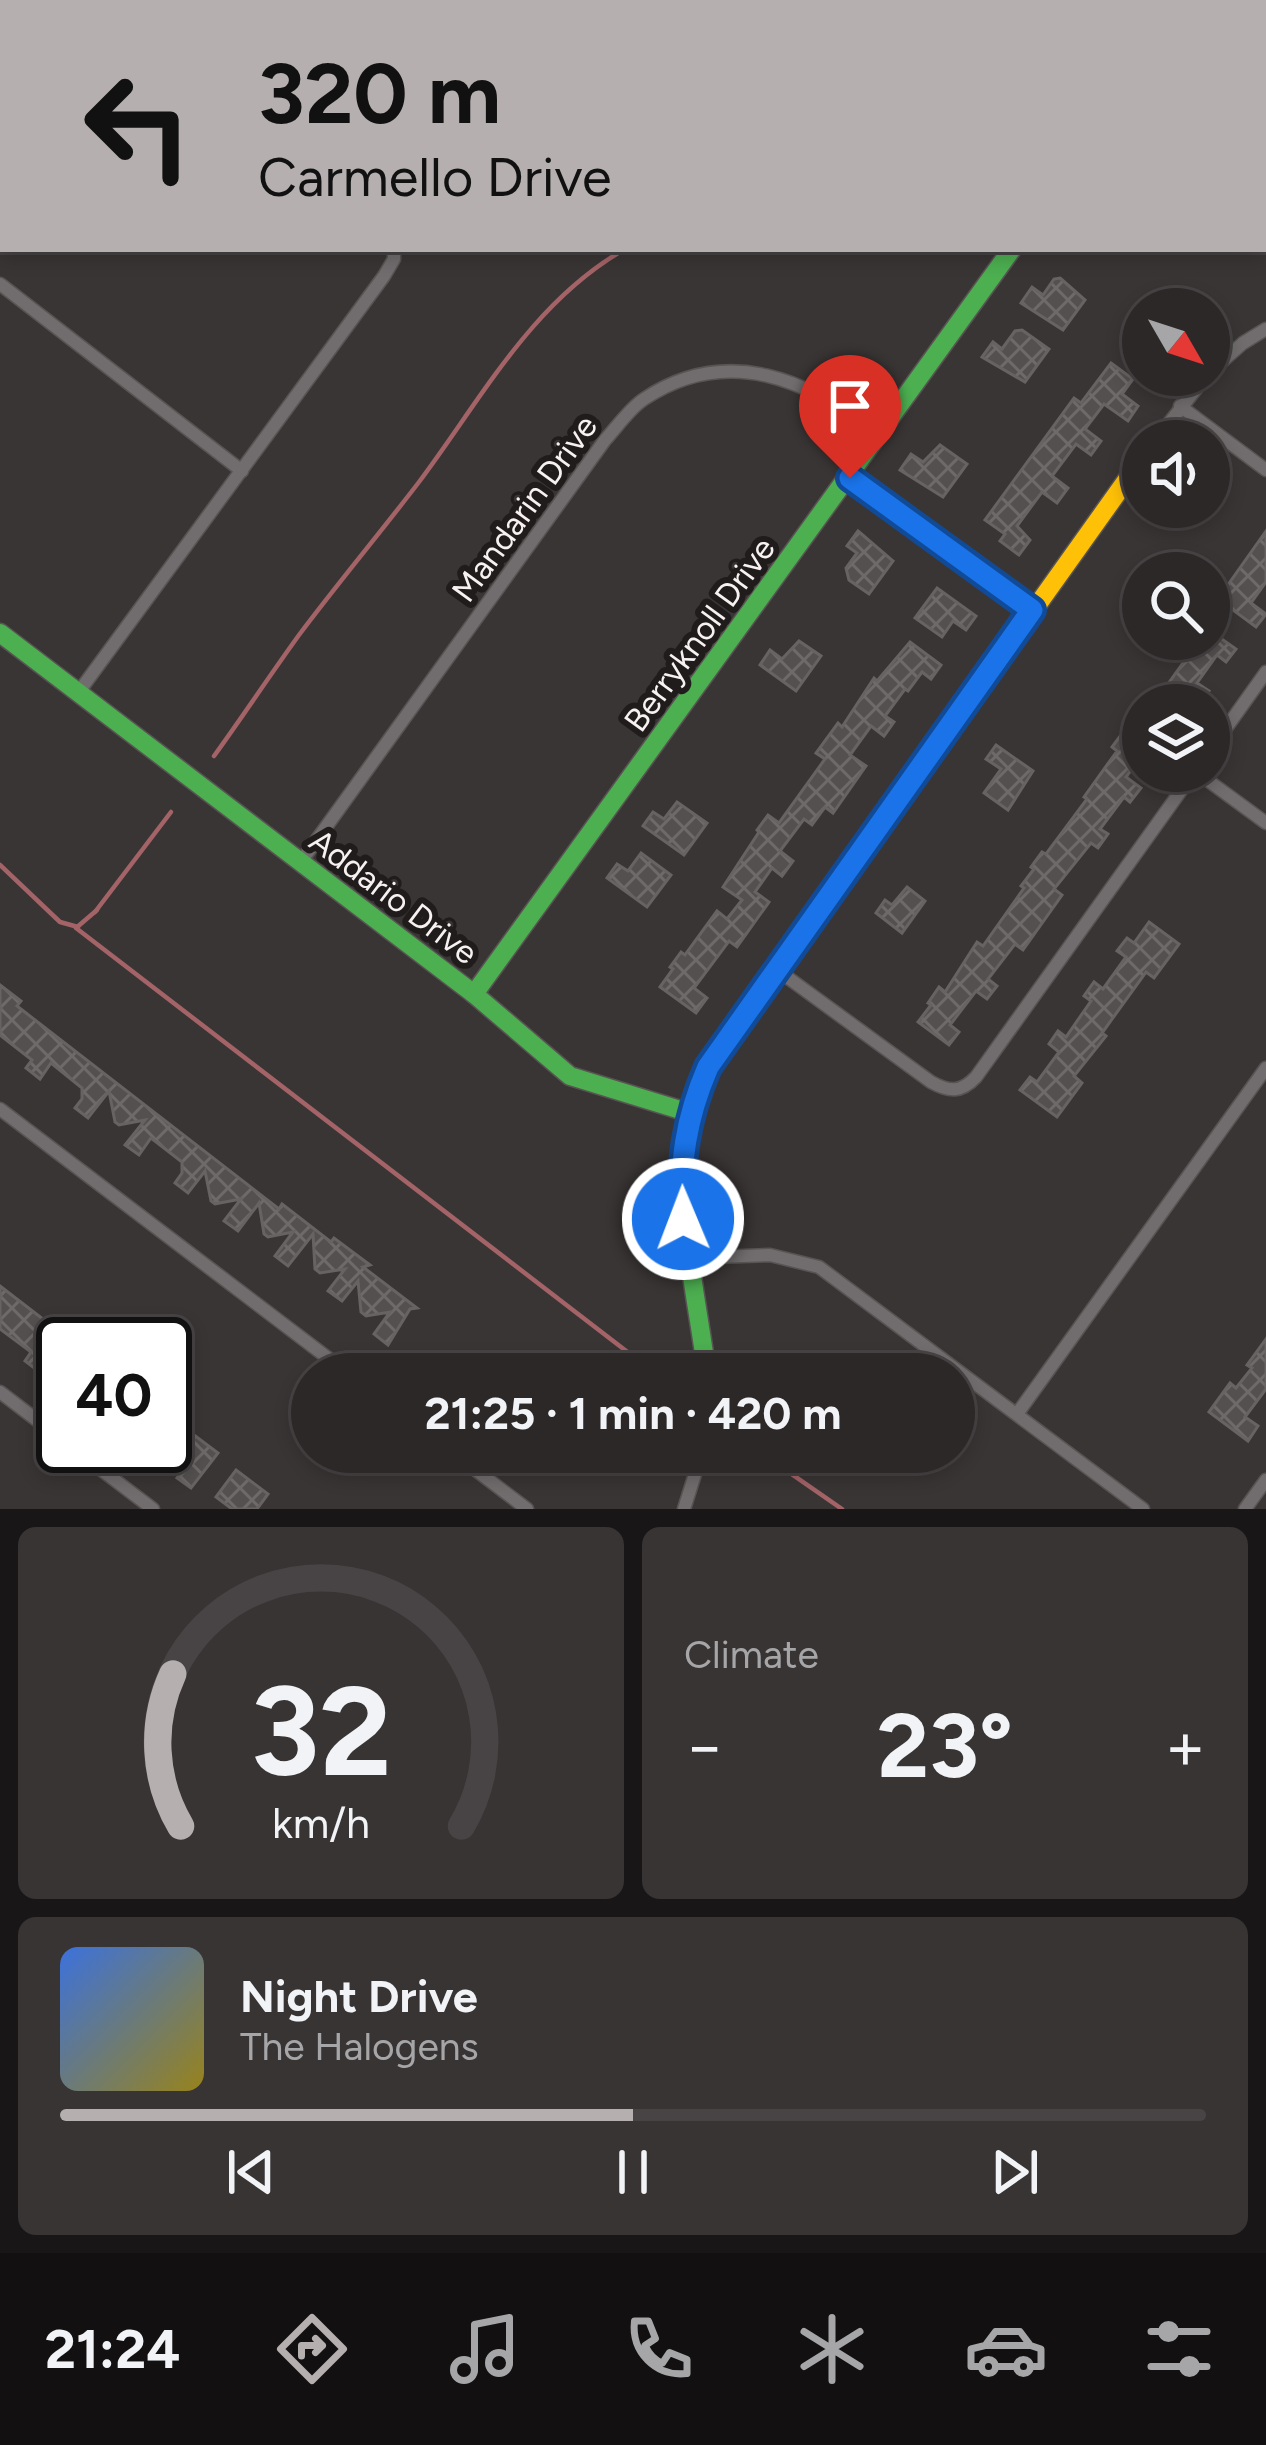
<!DOCTYPE html>
<meta charset="utf-8">
<style>
body{margin:0;font-family:Figtree,sans-serif;background:#383434;color:#f1f3f6;height:100vh;display:flex;flex-direction:column;font-size:45px;white-space:nowrap}
*{box-sizing:border-box;margin:0}
p{font-size:39px;color:#a6a6a8}
.icon{flex:none;width:66px;height:66px;fill:none;stroke:currentColor;stroke-width:2;stroke-linecap:round;stroke-linejoin:round}
.map{position:relative;height:1509px;overflow:hidden}
.drawer{display:flex;flex-direction:column;gap:18px;padding:18px;background:#181616;flex:1}
.drawer>*{flex:none}
.banner{position:absolute;left:0px;top:0px;width:1266px;height:252px;box-shadow:0 6px 18px #0003,0 0 0 3px #484445;background:#b5afaf;color:#111;overflow:hidden}
.needle{width:78px;rotate:129deg}
.tools{position:absolute;left:1122px;top:288px;display:grid;gap:24px}
.tools a{display:grid;place-items:center;width:108px;height:108px;border-radius:50%;background:#2c2828;box-shadow:0 6px 18px #0003,0 0 0 3px #484445;font-size:60px}
.speed{position:absolute;left:36px;top:1317px;display:flex;gap:24px;font-size:60px;font-weight:700;text-align:center}
.speed>*{display:grid;place-content:center;width:156px;height:156px;border-radius:50%;background:#2c2828;box-shadow:0 6px 18px #0003,0 0 0 3px #484445;line-height:1}
.speed .limit{border:6px solid #111;border-radius:18px;background:#fff;color:#111}
.pin{position:absolute;display:grid;place-items:center;width:102px;height:102px;color:#fff;margin:-123px -51px;border-radius:50% 50% 50% 0;rotate:-45deg;box-shadow:0 0 12px #0007}
.pin .icon{rotate:45deg}
.me{position:absolute;width:132px;margin:-66px;rotate:359deg;stroke-linejoin:round;filter:drop-shadow(0 0 9px #0008)}
.turn{display:flex;align-items:center;gap:42px;height:252px;padding:0 60px;font-size:54px}
.turn .icon{width:156px;height:156px;stroke-width:2.5}
.turn b{display:block;font-size:84px;line-height:102px}
.big{font-size:90px;font-weight:700;line-height:1.1}
.drawer .tile{flex:1;display:flex;flex-direction:column;justify-content:center;gap:18px;min-width:0;padding:0 42px;border-radius:18px;background:#383434}
.drawer .dial{align-items:center;gap:0}
.dial svg{height:312px;overflow:visible;fill:none;stroke:#484445;stroke-width:7;stroke-linecap:round;text-anchor:middle}
.dial text{fill:#f1f3f6;stroke:none}
.song{display:flex;align-items:center;gap:36px}
.cover{width:144px;height:144px;border-radius:18px;background:linear-gradient(135deg,hsl(220 70% 55%),hsl(50 70% 35%))}
.played{height:12px;border-radius:6px;background:linear-gradient(90deg,#b5afaf 50%,#484445 50%)}
.keys{display:flex;justify-content:space-around;direction:ltr}
.heat{display:flex;justify-content:space-between;align-items:center;font-size:66px;direction:ltr}
.drawer .tiles{flex:1;display:grid;gap:18px;grid-template-columns:1fr 1fr}
.tile:last-child{grid-column:span 2}
.trip{position:absolute;left:291px;top:1353px;width:684px;height:120px;border-radius:60px;background:#2c2828;box-shadow:0 6px 18px #0003,0 0 0 3px #484445;font-weight:700;line-height:120px;text-align:center}
.tabs{display:flex;height:192px;justify-content:space-around;align-items:center;background:#121010;color:#a6a6a8}
.tabs .icon{width:84px;height:84px}
.tabs .current{color:#b5afaf}
.tabs b{font-size:54px;color:#f1f3f6}
.map>svg:first-child{display:block}
.lines{fill:none;stroke-linecap:round;stroke-linejoin:round}
.stream{stroke:#a36367;stroke-width:4.5}
.building{fill:url(#building-cross-hatch);stroke:#686363;stroke-width:3}
.street-casing{stroke:#595454;stroke-width:15}
.fast-casing{stroke:#595454;stroke-width:21}
.slow-casing{stroke:#595454;stroke-width:21}
.street{stroke:#716d6e;stroke-width:12}
.fast{stroke:#4caf50;stroke-width:18}
.slow{stroke:#ffc107;stroke-width:18}
.route-casing{stroke:#114b97;stroke-width:30}
.route{stroke:#1a73e8;stroke-width:21}
.labels{text-anchor:middle;stroke-width:12;stroke-linejoin:round;paint-order:stroke}
.street-label{font-size:33px;fill:#f7f1f1;stroke:#201c1c}
</style>
<div class="map">
<svg width="1266" height="1509" viewBox="0 0 1266 1509">
<defs>
<pattern id="building-cross-hatch" width="8" height="8" patternUnits="userSpaceOnUse" patternTransform="scale(3)"><rect width="8" height="8" fill="#555050"/><path d="M0 0l8 8M0 8l8-8" fill="none" stroke="#6e6a6a"/></pattern>
</defs>
<rect width="100%" height="100%" fill="#3a3535"/>
<g class="lines">
<!-- stream -->
<g class="stream">
<polyline points="1120,3 1125,0"/>
<path d="M214 756C243 716 270 675 299 635 338 583 380 533 419 482 482 398 532 302 625 249"/>
<polyline points="0,865 60,922 78,927"/>
<polyline points="97,910 76,928 647,1367"/>
<polyline points="95,912 171,812"/>
<polyline points="617,1374 632,1354"/>
<polyline points="760,1452 842,1509"/>
</g>
</g>
<!-- building -->
<g class="building">
<polygon points="1060,278 1085,300 1063,330 1021,303 1032,287 1043,295 1054,279"/>
<polygon points="1022,330 1049,349 1025,382 982,357 993,342 1002,349 1015,331"/>
<polygon points="1111,363 1133,379 1122,394 1138,406 1128,421 1104,404 1085,429 1101,441 1091,455 1076,444 1052,476 1068,488 1057,503 1042,492 1017,526 1030,540 1019,555 1000,541 1005,534 985,520 1074,398 1081,403"/>
<polygon points="940,445 967,464 943,497 900,470 911,454 923,462"/>
<polygon points="858,531 893,561 869,594 849,580 846,568 857,553 847,546"/>
<polygon points="1266,531 1266,582 1251,603 1266,614 1256,627 1218,599"/>
<polygon points="937,588 976,616 966,630 953,621 942,637 915,618"/>
<polygon points="1209,630 1236,649 1226,662 1217,655 1197,683 1209,691 1199,705 1153,705 1185,660 1181,657 1193,639 1209,639"/>
<polygon points="799,641 821,656 796,691 760,665 770,650 782,659"/>
<polygon points="910,642 941,665 931,679 922,672 908,691 905,689 885,716 894,722 884,736 871,726 850,755 866,766 833,813 825,807 812,825 804,819 780,851 793,861 782,876 772,868 755,892 769,902 737,947 729,941 694,988 707,998 696,1013 660,987 673,969 670,967 681,952 685,955 717,911 727,919 742,900 723,887 759,832 757,830 768,815 779,823 825,759 816,753 838,723 842,727 874,678 877,681"/>
<polygon points="1135,716 1143,722 1143,754 1126,777 1141,788 1130,802 1124,797 1100,829 1108,834 1098,848 1091,843 1054,889 1062,895 1023,950 1015,944 988,979 997,986 987,999 976,991 950,1025 959,1032 949,1045 918,1022 931,1005 928,1003 939,987 945,992 977,942 983,946 1024,888 1021,886 1034,869 1031,867 1042,852 1046,854 1087,799 1084,797 1117,751 1112,747"/>
<polygon points="996,745 1033,771 1008,810 984,793 1001,769 986,759"/>
<polygon points="677,802 707,823 684,855 643,826 653,812 664,819"/>
<polygon points="641,853 671,875 647,907 607,878 617,864 628,871"/>
<polygon points="907,887 925,901 902,933 876,913 885,900 892,905"/>
<polygon points="1149,922 1179,944 1154,978 1146,972 1102,1033 1106,1036 1074,1076 1082,1083 1057,1117 1020,1090 1030,1077 1037,1082 1059,1052 1049,1044 1058,1031 1066,1037 1091,1001 1084,996 1094,982 1103,989 1126,957 1117,951 1127,938 1134,943"/>
<polygon points="0,985 21,1001 17,1006 279,1209 282,1204 331,1242 334,1238 370,1265 363,1267 417,1308 410,1309 388,1345 374,1334 390,1312 366,1316 361,1312 358,1281 342,1301 328,1291 345,1269 320,1273 315,1269 313,1234 288,1266 275,1256 293,1232 268,1237 264,1234 259,1203 238,1231 224,1221 241,1199 215,1204 211,1201 205,1171 188,1193 175,1183 182,1173 182,1162 151,1138 139,1155 125,1145 145,1120 119,1125 115,1122 109,1091 88,1118 75,1108 82,1099 82,1088 51,1063 40,1079 26,1068 32,1060 0,1035"/>
<polygon points="0,1286 65,1336 38,1371 25,1361 31,1352 0,1329"/>
<polygon points="1266,1339 1266,1389 1245,1417 1258,1426 1248,1441 1209,1412 1230,1383 1236,1388 1252,1368 1247,1365"/>
<polygon points="186,1429 218,1453 191,1488 177,1478 184,1469 153,1446 173,1446"/>
<polygon points="236,1470 268,1494 257,1509 232,1509 216,1497"/>
</g>
<g class="lines">
<defs>
<g id="street">
<polyline points="81,0 85,3"/>
<polyline points="465,0 469,3"/>
<polyline points="801,0 803,3"/>
<polyline points="812,3 818,0"/>
<polyline points="0,284 242,471"/>
<polyline points="1209,373 1243,343 1266,329"/>
<polyline points="1180,406 1266,470"/>
<polyline points="1155,441 1207,375"/>
<polyline points="849,478 1032,610"/>
<polyline points="78,693 384,276 394,259 394,249"/>
<polyline points="1209,752 1266,672"/>
<path d="M300 863 605 440C617 427 630 408 644 399 728 343 809 381 880 434"/>
<path d="M776 969 931 1082C949 1092 961 1093 976 1077L1195 771 1266 823"/>
<polyline points="0,1109 349,1374"/>
<polyline points="688,1258 770,1255 819,1267 1143,1509"/>
<polyline points="0,1392 63,1440"/>
<polyline points="1017,1414 1266,1068"/>
<polyline points="70,1446 153,1509"/>
<polyline points="452,1452 527,1509"/>
<polyline points="684,1509 702,1452"/>
<polyline points="1245,1509 1266,1480"/>
</g>
<g id="fast">
<polyline points="0,633 474,994 570,1076 690,1113"/>
<polyline points="474,994 1012,249"/>
<path d="M707 1374C691 1256 666 1184 708 1067L986 677"/>
</g>
<polyline id="slow" points="986,677 1143,457"/>
</defs>
<!-- street casing -->
<use href="#street" class="street-casing"/>
<!-- fast casing -->
<use href="#fast" class="fast-casing"/>
<!-- slow casing -->
<use href="#slow" class="slow-casing"/>
<!-- street -->
<use href="#street" class="street"/>
<!-- fast -->
<use href="#fast" class="fast"/>
<!-- slow -->
<use href="#slow" class="slow"/>
</g>
<g class="lines">
<defs>
<path id="route" d="M683 1219C679 1163 686 1118 708 1067L1032 610 850 478"/>
</defs>
<!-- route casing -->
<use href="#route" class="route-casing"/>
<!-- route -->
<use href="#route" class="route"/>
</g>
<g class="labels">
<!-- street labels -->
<g class="street-label">
<text transform="translate(524 508) rotate(-54)" y="12">Mandarin Drive</text>
<text transform="translate(699 634) rotate(-54)" y="12">Berryknoll Drive</text>
<text transform="translate(394 896) rotate(37)" y="12">Addario Drive</text>
</g>
</g>
</svg>
<div class="tools">
<a><svg class="needle" viewBox="-14 -14 28 28"><path d="M0-13l5 13h-10z" fill="#e53935"/><path d="M0 13l5-13h-10z" fill="#a6a6a8"/></svg></a>
<a><svg class="icon" aria-label="sound" viewBox="0 0 24 24"><path d="M4 9h4l5-4v14l-5-4H4zM17 9q2 3 0 6"/></svg></a>
<a><svg class="icon" aria-label="search" viewBox="0 0 24 24"><circle cx="10" cy="10" r="6"/><path d="M15 15l6 6"/></svg></a>
<a><svg class="icon" aria-label="layers" viewBox="0 0 24 24"><path d="M12 4l9 5-9 5-9-5zM3 14l9 5 9-5"/></svg></a>
</div>
<div class="speed"><div class="limit">40</div></div>
<div class="pin" style="left:850px;top:478px;background:#d93025"><svg class="icon" aria-label="arrive" viewBox="0 0 24 24"><path d="M6 21V4h12l-3 4 3 4H6"/></svg></div>
<svg class="me" style="left:683px;top:1219px" viewBox="-20 -20 40 40"><circle r="17" fill="#1a73e8" stroke="#fff" stroke-width="3"/><path d="M0-11L8 9 0 5-8 9z" fill="#fff"/></svg>
<div class="trip">21:25 · 1 min · 420 m</div>
<div class="banner">
<div class="turn"><svg class="icon" aria-label="left" viewBox="0 0 24 24"><path d="M17 20v-9H6M10 6l-5 5 5 5"/></svg><div><b>320 m</b>Carmello Drive</div></div>
</div>
</div>
<section class="drawer">
<div class="tiles">
<div class="tile dial"><svg viewBox="0 0 100 80">
<path d="M14 69A42 42 0 1 1 86 69"/>
<path d="M14 69A42 42 0 0 1 12 30" stroke="#b5afaf"/>
<text x="50" y="56" font-size="32" font-weight="700">32</text>
<text x="50" y="72" font-size="11">km/h</text>
</svg></div>
<div class="tile"><p>Climate</p>
<div class="heat"><a>−</a><b class="big">23°</b><a>+</a></div>
</div>
<div class="tile">
<div class="song"><i class="cover"></i><div><b>Night Drive</b><p>The Halogens</p></div></div>
<div class="played"></div>
<div class="keys"><svg class="icon" aria-label="previous" viewBox="0 0 24 24"><path d="M18 5L8 12l10 7zM5 5v14"/></svg><svg class="icon" aria-label="pause" viewBox="0 0 24 24"><path d="M8 5v14M16 5v14"/></svg><svg class="icon" aria-label="next" viewBox="0 0 24 24"><path d="M6 5l10 7-10 7zM19 5v14"/></svg></div>
</div>
</div>
</section>
<nav class="tabs">
<b>21:24</b>
<svg class="icon current" aria-label="directions" viewBox="0 0 24 24"><path d="M12 3l9 9-9 9-9-9zM9 14v-3h6M13 9l2 2-2 2"/></svg>
<svg class="icon" aria-label="music" viewBox="0 0 24 24"><path d="M9 18V5l10-2v13"/><circle cx="6" cy="18" r="3"/><circle cx="16" cy="16" r="3"/></svg>
<svg class="icon" aria-label="phone" viewBox="0 0 24 24"><path d="M5 4h4l2 5-3 2q2 4 5 5l2-3 5 2v4C11 20 4 13 5 4z"/></svg>
<svg class="icon" aria-label="climate" viewBox="0 0 24 24"><path d="M12 3v18M4 7l16 10M4 17L20 7"/></svg>
<svg class="icon" aria-label="car" viewBox="0 0 24 24"><path d="M5 17H2v-5l4-1 3-4h7l3 4 3 1v5h-3M9 17h6M6 11h13"/><circle cx="7" cy="17" r="2"/><circle cx="17" cy="17" r="2"/></svg>
<svg class="icon" aria-label="filters" viewBox="0 0 24 24"><path d="M4 7h16M4 17h16"/><circle cx="9" cy="7" r="2"/><circle cx="15" cy="17" r="2"/></svg>
</nav>
